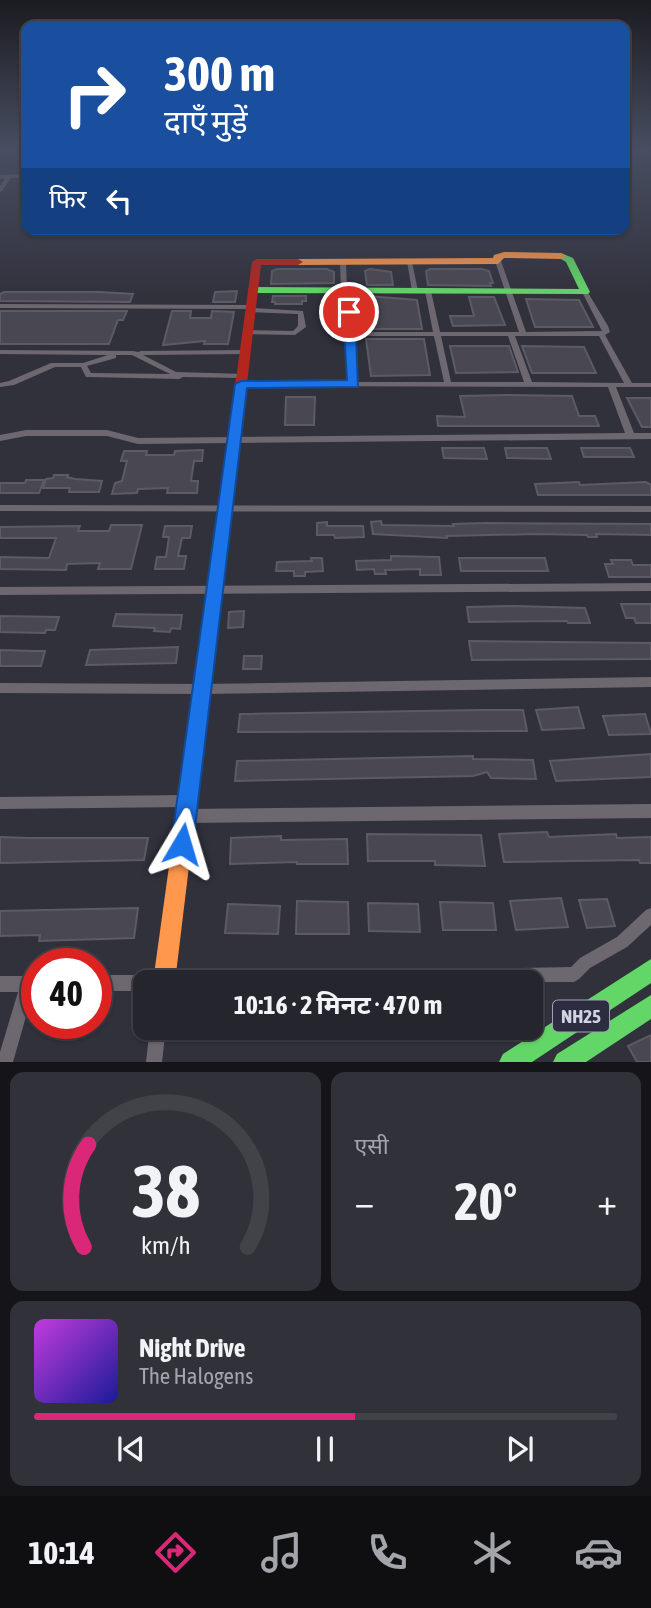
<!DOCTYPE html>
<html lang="hi">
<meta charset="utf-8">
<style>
body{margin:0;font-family:"Asap Condensed","Noto Sans Devanagari",sans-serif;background:#313139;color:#f1f3f6;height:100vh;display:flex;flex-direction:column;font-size:26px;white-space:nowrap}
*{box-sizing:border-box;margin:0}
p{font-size:23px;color:#a3a5aa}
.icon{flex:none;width:38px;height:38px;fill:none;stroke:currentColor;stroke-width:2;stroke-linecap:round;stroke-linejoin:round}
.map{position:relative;height:1062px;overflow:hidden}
.drawer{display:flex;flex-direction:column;gap:10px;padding:10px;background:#141419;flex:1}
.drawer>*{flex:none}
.banner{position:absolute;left:21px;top:21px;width:609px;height:214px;border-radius:14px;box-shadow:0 2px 5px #0004,0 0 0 2px #424249;background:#1a4fa0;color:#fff;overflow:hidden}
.speed{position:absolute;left:21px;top:948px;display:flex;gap:14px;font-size:35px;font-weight:700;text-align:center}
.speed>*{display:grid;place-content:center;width:91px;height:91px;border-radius:50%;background:#25252d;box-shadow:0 2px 5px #0004,0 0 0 2px #424249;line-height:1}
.speed .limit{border:10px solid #d22;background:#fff;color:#111}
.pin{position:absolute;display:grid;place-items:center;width:60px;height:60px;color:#fff;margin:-30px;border:4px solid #fff;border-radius:50%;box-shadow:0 2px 7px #0007}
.me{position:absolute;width:77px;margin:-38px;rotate:7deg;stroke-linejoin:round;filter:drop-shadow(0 0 5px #0008)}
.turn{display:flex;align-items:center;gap:24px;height:147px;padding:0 28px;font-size:32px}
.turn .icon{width:91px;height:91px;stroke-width:2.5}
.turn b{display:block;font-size:49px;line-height:60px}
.then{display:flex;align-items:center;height:66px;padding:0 28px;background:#0003;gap:14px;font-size:26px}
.big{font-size:52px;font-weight:700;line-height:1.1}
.drawer .widget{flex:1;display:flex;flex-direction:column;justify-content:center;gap:10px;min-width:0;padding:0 24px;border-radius:14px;background:#313139}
.drawer .dial{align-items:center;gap:0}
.dial svg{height:182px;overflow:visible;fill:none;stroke:#424249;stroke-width:7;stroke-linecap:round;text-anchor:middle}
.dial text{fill:#f1f3f6;stroke:none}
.song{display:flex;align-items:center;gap:21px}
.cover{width:84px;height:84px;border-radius:10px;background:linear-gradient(135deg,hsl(290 70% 55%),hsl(240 70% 35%))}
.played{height:7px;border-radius:4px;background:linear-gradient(90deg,#db2777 55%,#424249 55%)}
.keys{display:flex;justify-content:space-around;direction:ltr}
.heat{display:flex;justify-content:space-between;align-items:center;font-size:38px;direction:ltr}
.drawer .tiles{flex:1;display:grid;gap:10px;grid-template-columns:1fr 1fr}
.widget:last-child{grid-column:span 2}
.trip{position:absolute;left:133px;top:970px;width:410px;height:70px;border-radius:14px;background:#25252d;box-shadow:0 2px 5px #0004,0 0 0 2px #424249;font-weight:700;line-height:70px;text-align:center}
.menu{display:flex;height:112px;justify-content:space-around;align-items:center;background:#0f0f12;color:#a3a5aa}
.menu .icon{width:49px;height:49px}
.menu .current{color:#db2777}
.menu b{font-size:32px;color:#f1f3f6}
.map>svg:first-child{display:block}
.building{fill:#494751;stroke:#5c5b64;stroke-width:2}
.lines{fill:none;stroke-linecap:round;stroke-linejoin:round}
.street{fill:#6d6770;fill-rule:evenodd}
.fast{fill:#63d668;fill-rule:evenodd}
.slow{fill:#ff974d;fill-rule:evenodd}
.jam{fill:#b3261e;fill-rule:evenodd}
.route{fill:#1a73e8;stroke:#114b97;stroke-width:2}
.labels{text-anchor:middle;stroke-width:7;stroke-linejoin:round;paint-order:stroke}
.shield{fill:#2c2d41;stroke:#a1a2b1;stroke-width:2}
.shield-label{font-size:19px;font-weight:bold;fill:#d3d4e1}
</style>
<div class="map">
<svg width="651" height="1062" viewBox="0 0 651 1062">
<rect width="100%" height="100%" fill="#31313c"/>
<!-- building -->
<g class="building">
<polygon points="277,269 327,269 334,272 334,283 271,284 272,271"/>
<polygon points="370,269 391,272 393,285 367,285 365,271"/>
<polygon points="430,269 482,269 489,271 493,283 490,283 491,286 428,285 426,271"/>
<polygon points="237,291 235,302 213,302 215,292"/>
<polygon points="4,292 100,292 133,294 130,302 0,301 0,294"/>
<polygon points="273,296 306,296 306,301 302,301 302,304 275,304 275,302 272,302"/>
<polygon points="367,296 417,300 422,329 366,329 364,300 368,300"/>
<polygon points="469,297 494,297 505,325 453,326 450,316 474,316"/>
<polygon points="526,299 579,300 593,327 535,327"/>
<polygon points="0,311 127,311 123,320 118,320 109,344 0,344"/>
<polygon points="172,311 191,311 190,318 211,318 212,311 234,312 228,344 204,344 205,341 163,345"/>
<polygon points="366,339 424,339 430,375 371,376"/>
<polygon points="450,346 509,346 518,372 456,373"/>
<polygon points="522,346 584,347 596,373 532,373"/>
<polygon points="508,395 572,396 579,416 595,416 599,426 438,426 437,416 465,417 460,396"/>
<polygon points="286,397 315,397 314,425 285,425"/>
<polygon points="627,398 651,398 651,427 642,427"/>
<polygon points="442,448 484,448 487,459 444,458"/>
<polygon points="505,448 547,448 551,459 507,458"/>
<polygon points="581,448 630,448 634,457 584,457"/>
<polygon points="203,450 202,461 194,461 191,481 198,481 197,493 167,493 168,488 138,489 137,493 112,494 115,483 122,481 127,461 121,461 124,451 147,451 146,455 174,455 175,451"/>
<polygon points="54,475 68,475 67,477 75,479 102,481 99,492 69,492 70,488 43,488 46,479 53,478"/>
<polygon points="26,480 44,480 39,493 0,493 0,483 25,483"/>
<polygon points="579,482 580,485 646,482 651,485 651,495 538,495 535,484"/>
<polygon points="381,521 382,525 454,526 453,524 486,523 651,524 651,535 596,534 597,537 588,537 587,535 537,534 446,536 447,538 373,534 371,522"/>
<polygon points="327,522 327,526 363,526 364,537 335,538 334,535 317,535 317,523"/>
<polygon points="111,525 142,525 131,569 98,569 100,563 67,564 66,570 0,569 0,557 49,558 56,538 0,538 0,527 80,526 78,531 109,531"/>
<polygon points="165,526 192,526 190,538 182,538 178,556 186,556 184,569 155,569 157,557 166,557 169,537 163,537"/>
<polygon points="391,556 439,557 441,575 420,575 420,569 385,570 386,574 375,574 374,569 357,570 356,561 391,560"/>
<polygon points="311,558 322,558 323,571 305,572 305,576 294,576 294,571 276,571 277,562 312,561"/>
<polygon points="459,558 545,558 548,571 461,571"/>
<polygon points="611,560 631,560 633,565 651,565 651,577 609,577 605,564 613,564"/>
<polygon points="621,604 651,604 651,623 636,623 634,618 626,618"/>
<polygon points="514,606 585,608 590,623 568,623 567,621 469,622 467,607"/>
<polygon points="244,611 243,627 228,628 229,612"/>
<polygon points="116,614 182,615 180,629 171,628 170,632 154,631 155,628 113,626"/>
<polygon points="0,616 59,617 55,630 46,630 45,633 0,632"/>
<polygon points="469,641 651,643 651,659 472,660"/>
<polygon points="178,647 176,663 86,665 90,650"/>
<polygon points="0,650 33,651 45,651 41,666 0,666"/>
<polygon points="244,656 262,656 261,669 243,669"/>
<polygon points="578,707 584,728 542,730 536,710"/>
<polygon points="480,710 523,710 527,731 238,732 240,714"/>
<polygon points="645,714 651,734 609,735 603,716"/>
<polygon points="651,754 651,777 556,781 550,761"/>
<polygon points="473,756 473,759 533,760 536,779 491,778 487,772 473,776 235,781 237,761"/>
<polygon points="547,832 549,837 616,834 617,838 651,837 651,863 640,863 639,860 504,862 499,834"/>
<polygon points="367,834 481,835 485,866 435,865 435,861 368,861"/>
<polygon points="281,836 281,840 347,839 348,864 297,864 297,862 230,864 231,838"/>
<polygon points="0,837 29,838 148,838 144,860 0,863"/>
<polygon points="561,898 568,927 516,930 510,901"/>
<polygon points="607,899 615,926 587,928 579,900"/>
<polygon points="297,901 348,902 349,934 296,934"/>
<polygon points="440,902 493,903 496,930 443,930"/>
<polygon points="368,903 418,904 420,932 369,931"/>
<polygon points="228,904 280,906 278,934 225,933"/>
<polygon points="138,908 134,938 39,941 40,935 0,936 0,911"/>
<polygon points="651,1035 651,1062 637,1062 628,1046"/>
</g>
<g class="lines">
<!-- street -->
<g class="street">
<polygon points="26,174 26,178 11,178 2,191 0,192 0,186 5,178 0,179 0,175"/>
<polygon points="350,229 356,229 357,232 352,233"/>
<path d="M498 259 501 261 526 332 602 331 582 292 587 291 608 326 610 332 605 335 632 383H651V387H616L634 433H651V439L138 444 107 436H26L0 441V435L26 430H107L138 438 625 433 608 387 241 386 237 384 241 382H350L345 293 341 291 340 262 343 260 346 262 347 289 351 291 354 332H433L425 291 428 289 431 291 440 332H519L495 261ZM355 336H434L444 382H358ZM441 336H508L524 382H451ZM515 336H599L624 383 532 382Z"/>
<polygon points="407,261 412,262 418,291 417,292 412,291"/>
<polygon points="0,304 251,305 253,306 254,308 303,311 306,327 295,335 245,334 244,332 248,330 293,331 298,326 298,314 251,312 249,311 248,309 0,308"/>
<path d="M0 350 133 351 138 352 141 351 245 350 249 352 245 354 143 355 176 372 245 374V378H242L183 377 179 379 89 377H86L81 367H55L14 385 0 387V383L9 381 51 363H83L108 355 0 354ZM116 355H132L170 374 91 373 87 366 116 358Z"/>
<polygon points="0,505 651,506 651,512 0,511"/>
<polygon points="651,583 651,591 0,595 0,587"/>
<polygon points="651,677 651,687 202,694 0,693 0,683 202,684"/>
<polygon points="187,795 192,796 193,801 192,806 187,807 0,809 0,797"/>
<polygon points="651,804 651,818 185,823 180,821 178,816 180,811 185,809"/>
<polygon points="651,908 651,925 627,947 590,968 579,979 574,982 221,982 223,977 228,974 571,967 580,958 617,937 646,910"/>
<polygon points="96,975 145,975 150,978 152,982 145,982 145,991 96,991"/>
<polygon points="0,976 37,976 37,992 33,992 13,1062 0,1062 0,1052 18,992 0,992"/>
<polygon points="150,1027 166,1027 162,1062 146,1062"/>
</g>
<!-- fast -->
<g class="fast">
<polygon points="561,253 573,258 590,292 588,294 253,293 248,290 253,287 579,289 566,262 556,256"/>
<polygon points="651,959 651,983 532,1062 499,1062 503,1054"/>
<polygon points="651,995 651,1019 586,1062 553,1062 557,1054"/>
</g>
<!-- slow -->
<g class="slow">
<polygon points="504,252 561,253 566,256 561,259 504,258 498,264 298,265 293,262 298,259 493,258 494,255"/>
<polygon points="224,514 231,519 175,982 153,982 217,519"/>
</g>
<!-- jam -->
<polygon class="jam" points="257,259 298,259 303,262 298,265 261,265 231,519 224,524 217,519 252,262"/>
</g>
<!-- sky -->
<linearGradient id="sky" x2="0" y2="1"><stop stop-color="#1b1b21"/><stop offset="0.5" stop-color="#484e61"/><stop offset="1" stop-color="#484e61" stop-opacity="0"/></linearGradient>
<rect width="651" height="298" fill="url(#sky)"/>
<!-- route -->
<polygon class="route" points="349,309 355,312 358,387 247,388 193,844 190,851 182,855 174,851 171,844 235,384 241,381 347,380 343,312"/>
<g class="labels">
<!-- shield labels -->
<rect class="shield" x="553" y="1000.5" width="56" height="31" rx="5"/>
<g class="shield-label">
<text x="581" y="1023">NH25</text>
</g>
</g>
</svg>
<div class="speed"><div class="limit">40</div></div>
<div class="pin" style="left:349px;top:312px;background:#d93025"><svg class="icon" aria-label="arrive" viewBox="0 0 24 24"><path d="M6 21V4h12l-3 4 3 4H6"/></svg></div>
<svg class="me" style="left:182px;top:844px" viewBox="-20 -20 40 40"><path d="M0-17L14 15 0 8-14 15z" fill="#1a73e8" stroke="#fff" stroke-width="4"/></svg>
<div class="trip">10:16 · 2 मिनट · 470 m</div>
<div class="banner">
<div class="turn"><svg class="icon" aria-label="right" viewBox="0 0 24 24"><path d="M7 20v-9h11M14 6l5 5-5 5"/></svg><div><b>300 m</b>दाएँ मुड़ें</div></div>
<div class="then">फिर<svg class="icon" aria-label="left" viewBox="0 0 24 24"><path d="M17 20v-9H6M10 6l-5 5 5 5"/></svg></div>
</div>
</div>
<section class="drawer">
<div class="tiles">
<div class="widget dial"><svg viewBox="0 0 100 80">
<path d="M14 69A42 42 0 1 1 86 69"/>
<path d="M14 69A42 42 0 0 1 16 24" stroke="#db2777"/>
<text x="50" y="56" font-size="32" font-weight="700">38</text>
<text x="50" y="72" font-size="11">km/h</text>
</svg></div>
<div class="widget"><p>एसी</p>
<div class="heat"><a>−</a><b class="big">20°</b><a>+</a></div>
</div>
<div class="widget">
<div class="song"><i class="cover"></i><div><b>Night Drive</b><p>The Halogens</p></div></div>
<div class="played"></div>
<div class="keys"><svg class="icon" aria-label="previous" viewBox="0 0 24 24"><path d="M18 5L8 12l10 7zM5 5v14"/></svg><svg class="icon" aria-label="pause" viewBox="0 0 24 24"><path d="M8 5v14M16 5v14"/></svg><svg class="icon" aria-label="next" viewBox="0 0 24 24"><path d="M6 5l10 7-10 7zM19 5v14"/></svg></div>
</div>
</div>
</section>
<nav class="menu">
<b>10:14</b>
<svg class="icon current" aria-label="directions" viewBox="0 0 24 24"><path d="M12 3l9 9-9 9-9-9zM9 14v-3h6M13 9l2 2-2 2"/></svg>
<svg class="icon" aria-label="music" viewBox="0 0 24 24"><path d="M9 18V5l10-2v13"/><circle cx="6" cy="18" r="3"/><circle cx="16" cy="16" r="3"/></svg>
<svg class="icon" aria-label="phone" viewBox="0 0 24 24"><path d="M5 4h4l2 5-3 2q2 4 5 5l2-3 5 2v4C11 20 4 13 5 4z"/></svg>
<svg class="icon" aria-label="climate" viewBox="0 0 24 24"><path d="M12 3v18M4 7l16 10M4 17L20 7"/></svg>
<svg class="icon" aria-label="car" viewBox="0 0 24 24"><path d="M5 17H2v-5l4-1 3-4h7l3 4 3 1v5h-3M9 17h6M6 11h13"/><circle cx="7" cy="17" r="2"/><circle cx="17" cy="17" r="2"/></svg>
</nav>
